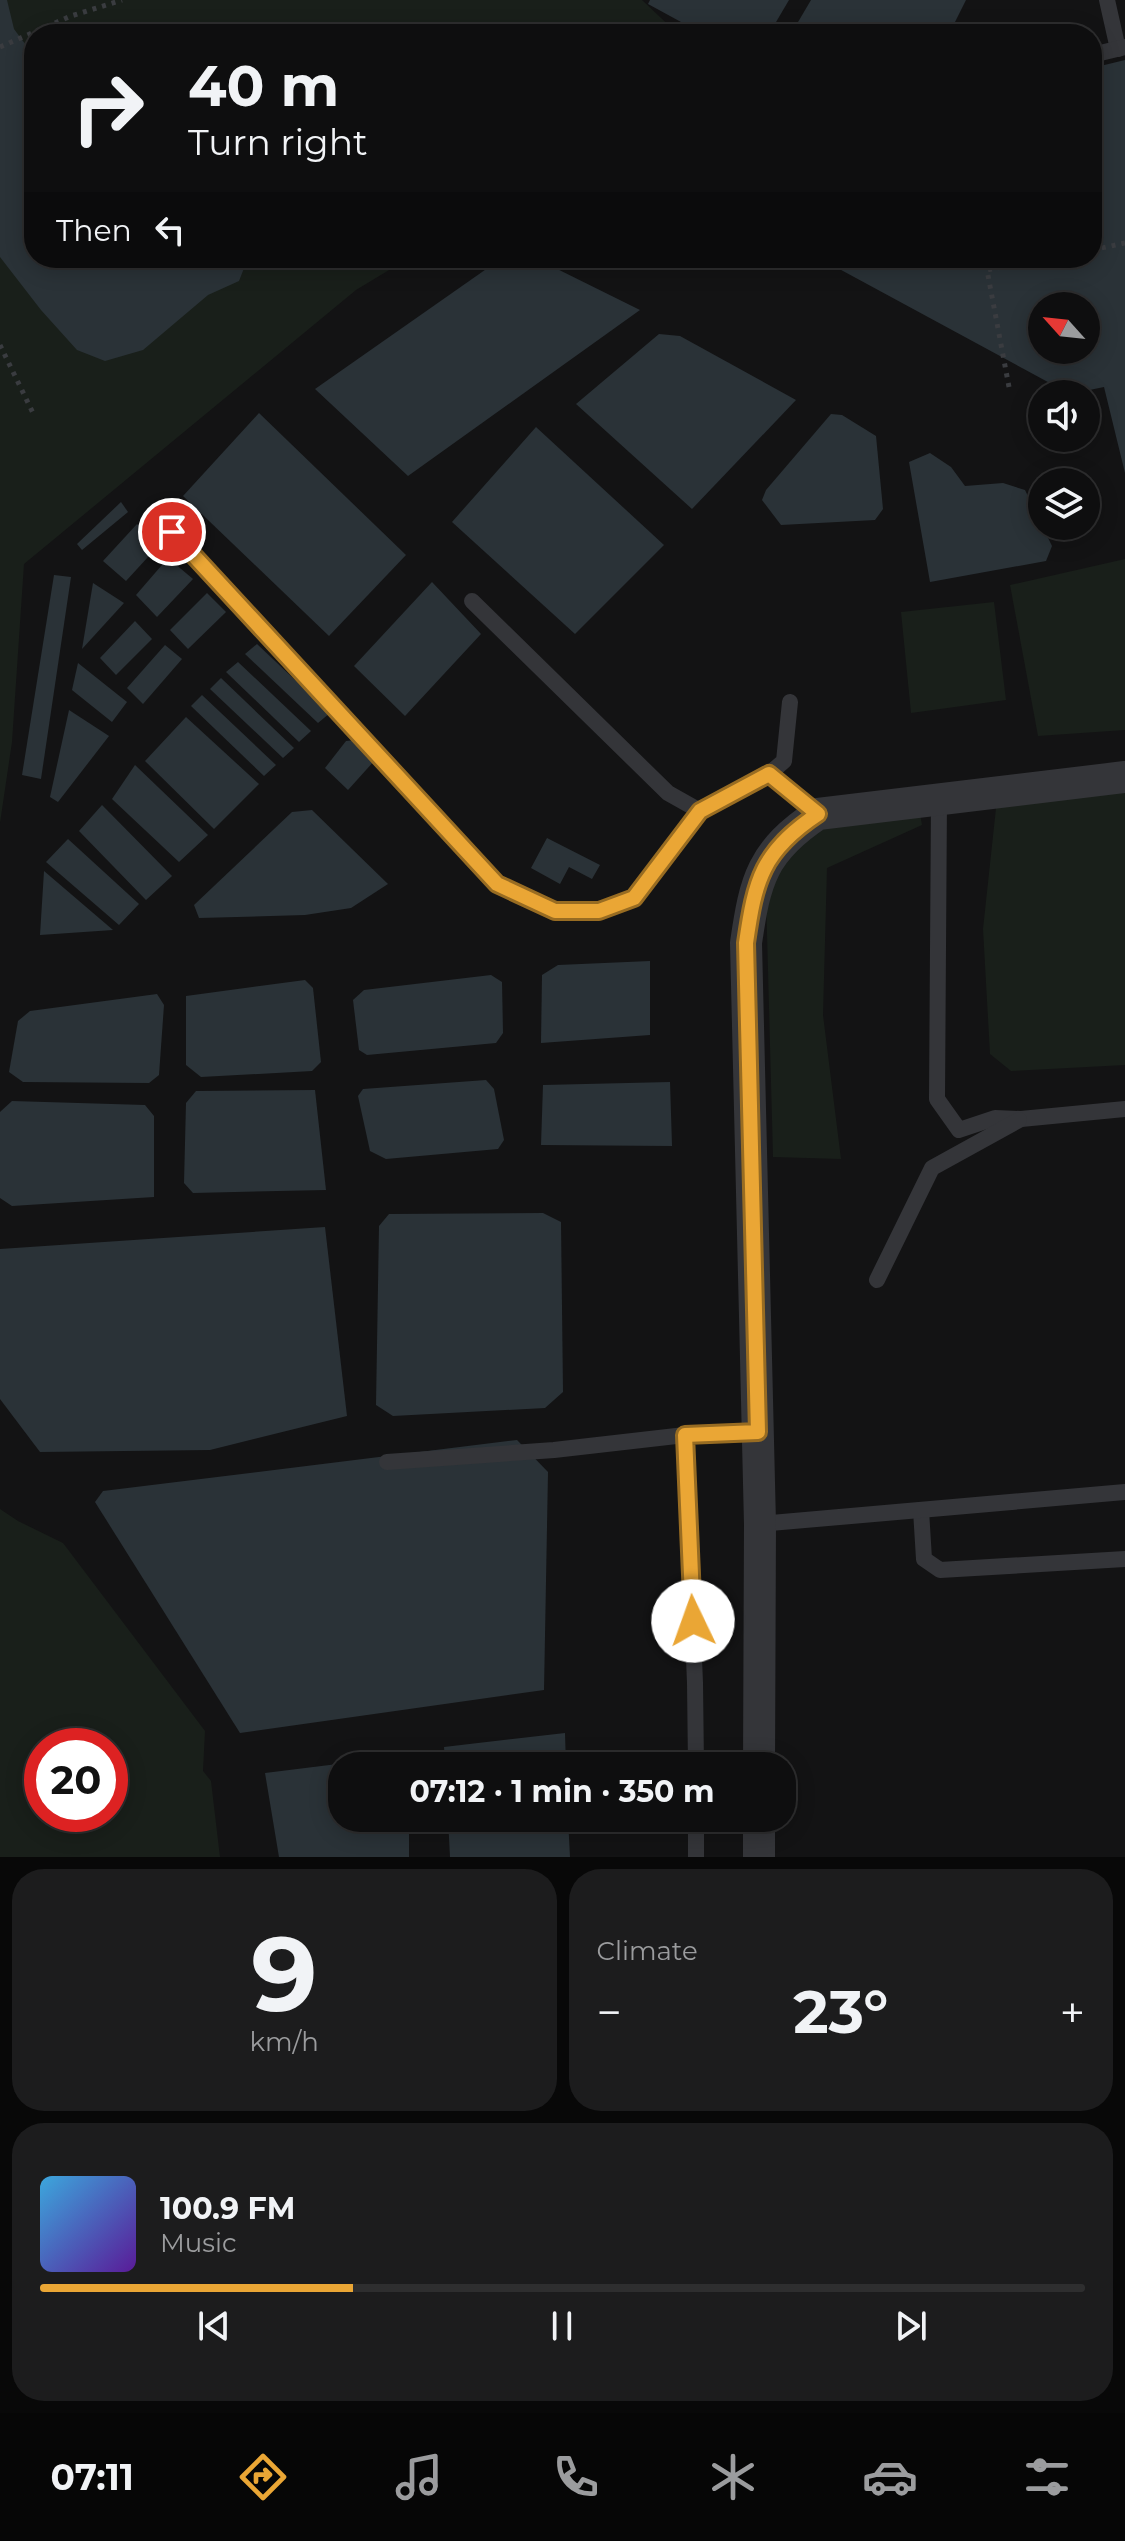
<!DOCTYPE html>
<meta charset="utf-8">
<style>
body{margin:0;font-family:Montserrat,sans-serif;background:#1c1c1d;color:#f1f3f6;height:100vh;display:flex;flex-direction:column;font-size:30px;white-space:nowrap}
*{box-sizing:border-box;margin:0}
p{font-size:26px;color:#9b9c9e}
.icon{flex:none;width:44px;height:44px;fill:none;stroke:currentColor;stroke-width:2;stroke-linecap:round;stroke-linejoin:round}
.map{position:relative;height:1857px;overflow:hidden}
.details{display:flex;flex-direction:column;gap:12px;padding:12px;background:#080808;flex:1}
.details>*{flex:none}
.guide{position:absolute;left:24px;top:24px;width:1078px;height:244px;border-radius:32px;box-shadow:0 4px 20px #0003,0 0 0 2px #2e2e2f;background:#0e0e0f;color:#f1f3f6;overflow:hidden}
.needle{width:52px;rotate:297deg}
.fabs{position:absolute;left:1028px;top:292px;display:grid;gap:16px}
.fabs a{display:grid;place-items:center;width:72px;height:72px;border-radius:50%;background:#0e0e0f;box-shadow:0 4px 20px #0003,0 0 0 2px #2e2e2f;font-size:40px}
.speed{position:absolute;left:24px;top:1728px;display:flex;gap:16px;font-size:40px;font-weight:700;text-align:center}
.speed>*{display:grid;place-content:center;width:104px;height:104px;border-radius:50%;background:#0e0e0f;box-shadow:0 4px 20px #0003,0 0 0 2px #2e2e2f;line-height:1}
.speed .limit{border:12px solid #d22;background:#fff;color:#111}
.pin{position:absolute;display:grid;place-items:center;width:68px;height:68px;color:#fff;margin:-34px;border:4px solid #fff;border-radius:50%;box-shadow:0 2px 8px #0007}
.me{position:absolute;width:88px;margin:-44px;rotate:357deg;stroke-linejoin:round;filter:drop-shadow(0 0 6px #0008)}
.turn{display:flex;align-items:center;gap:28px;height:168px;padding:0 32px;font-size:36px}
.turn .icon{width:104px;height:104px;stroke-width:2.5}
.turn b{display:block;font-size:56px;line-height:68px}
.then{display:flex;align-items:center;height:76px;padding:0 32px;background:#0003;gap:16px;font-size:30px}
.big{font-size:60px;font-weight:700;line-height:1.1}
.details .card{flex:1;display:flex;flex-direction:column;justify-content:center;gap:12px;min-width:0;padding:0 28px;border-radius:32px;background:#1c1c1d}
.details .dial{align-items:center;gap:0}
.dial b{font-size:104px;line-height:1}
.song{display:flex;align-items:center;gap:24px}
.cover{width:96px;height:96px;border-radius:12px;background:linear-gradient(135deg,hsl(200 70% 55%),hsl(270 70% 35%))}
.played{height:8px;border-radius:4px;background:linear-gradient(90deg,#eaa635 30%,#2e2e2f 30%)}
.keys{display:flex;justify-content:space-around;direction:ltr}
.heat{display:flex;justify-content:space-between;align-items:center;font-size:44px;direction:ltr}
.details .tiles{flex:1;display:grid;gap:12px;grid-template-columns:1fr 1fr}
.card:last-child{grid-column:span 2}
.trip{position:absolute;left:328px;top:1752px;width:468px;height:80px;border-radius:32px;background:#0e0e0f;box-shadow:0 4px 20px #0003,0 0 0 2px #2e2e2f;font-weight:700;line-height:80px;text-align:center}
.tabs{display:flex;height:128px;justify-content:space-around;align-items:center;background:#060606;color:#9b9c9e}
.tabs .icon{width:56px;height:56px}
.tabs .current{color:#eaa635}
.tabs b{font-size:36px;color:#f1f3f6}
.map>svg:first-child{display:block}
.green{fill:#191f1a;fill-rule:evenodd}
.water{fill:#2a3237;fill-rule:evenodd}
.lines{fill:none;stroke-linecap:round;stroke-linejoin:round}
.path{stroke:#3a3c40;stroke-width:5;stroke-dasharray:4 6;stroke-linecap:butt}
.service{stroke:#343539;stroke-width:16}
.minor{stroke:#343539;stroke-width:32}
.route-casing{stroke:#986c22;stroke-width:20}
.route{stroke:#eaa635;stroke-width:14}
</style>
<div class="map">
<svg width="1125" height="1857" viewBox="0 0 1125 1857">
<rect width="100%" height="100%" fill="#131314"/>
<!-- green -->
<g class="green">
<polygon points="0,0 642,0 678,34 34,34 34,258 409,258 356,290 24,564 12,742 0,823"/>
<polygon points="1125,559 1125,730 1038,736 1010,585"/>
<polygon points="994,602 1006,700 911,713 901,612"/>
<polygon points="1125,792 1125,1065 1011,1071 990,1054 983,929 996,808"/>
<polygon points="918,802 922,825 827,868 823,1015 841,1159 773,1157 766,896 790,841 831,813"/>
<path d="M0 1509 18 1521 63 1543 205 1731 203 1771 211 1781 220 1857H0ZM110 1746V1814H42V1746Z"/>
</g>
<!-- water -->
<g class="water">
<polygon points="0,0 7,0 14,29 34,56 34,258 248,258 239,281 208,295 143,350 105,361 77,350 41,310 0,257"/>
<polygon points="650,0 789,0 769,34 703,34 648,4"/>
<polygon points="811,0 966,0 949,34 791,34"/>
<path d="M1125 60V473L1104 387 1070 394 819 258H1092V68ZM1042 306H1086V350H1042Z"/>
<polygon points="502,258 535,258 640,310 408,476 315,389"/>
<polygon points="659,334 680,336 796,400 692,509 576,404"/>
<polygon points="259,413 406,555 329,636 183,496"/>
<polygon points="831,414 842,415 876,436 883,509 875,520 781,525 762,500 766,490"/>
<polygon points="536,427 664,545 575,634 452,522"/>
<polygon points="930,453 951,467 965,486 1003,483 1025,490 1052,546 1046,561 930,582 909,462"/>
<polygon points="121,502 128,512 82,550 77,544"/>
<polygon points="137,524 159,545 126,581 103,561"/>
<polygon points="168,558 193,579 157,617 136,595"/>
<polygon points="54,575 71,577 41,779 22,775"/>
<polygon points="432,582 481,634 405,716 354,666"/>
<polygon points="93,583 124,603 82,649"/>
<polygon points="207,593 226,612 188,649 170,630"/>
<polygon points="135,621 152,639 116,675 100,658"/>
<polygon points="257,644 330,713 318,723 245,654"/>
<polygon points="165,645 182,659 143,704 127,688"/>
<polygon points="238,662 311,731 299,742 226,672"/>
<polygon points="78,663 127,702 112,722 72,690"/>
<polygon points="221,678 294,748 283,758 210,689"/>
<polygon points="202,695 276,765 264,776 191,706"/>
<polygon points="69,710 109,736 58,802 50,797"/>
<polygon points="186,717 259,784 214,829 145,761"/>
<polygon points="356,740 375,760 348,790 325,768 346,741"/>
<polygon points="135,765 208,835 179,862 112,799"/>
<polygon points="102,805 172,876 146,900 79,831"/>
<polygon points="312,810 388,884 351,908 305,915 199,918 194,905 292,812"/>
<polygon points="547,838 600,865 592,879 569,867 560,884 531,868"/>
<polygon points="68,839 139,904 119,925 46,862"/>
<polygon points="44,871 113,930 40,935"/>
<polygon points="650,961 650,1035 541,1043 542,975 558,965"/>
<polygon points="491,975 502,982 503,1033 496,1043 367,1055 359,1050 353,1000 364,990"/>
<polygon points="305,980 313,988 321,1062 312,1071 201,1077 186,1065 186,996"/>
<polygon points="157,994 164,1005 159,1075 149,1083 23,1082 9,1072 18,1021 30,1011"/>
<polygon points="486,1080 494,1089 504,1140 498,1149 386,1159 370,1151 358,1096 363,1089"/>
<polygon points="670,1082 672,1146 541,1145 543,1085"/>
<polygon points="315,1090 326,1190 193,1193 184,1183 186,1103 196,1091"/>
<polygon points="12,1101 145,1105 154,1116 154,1197 12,1206 0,1198 0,1112"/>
<polygon points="543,1213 561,1222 563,1392 545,1408 393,1416 376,1405 379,1226 389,1214"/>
<polygon points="325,1227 347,1416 210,1450 40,1452 0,1399 0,1249"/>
<polygon points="517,1440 548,1472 544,1690 240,1733 95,1502 103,1491"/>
<polygon points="565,1733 566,1766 445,1766 444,1747"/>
<polygon points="410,1755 410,1766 342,1766 342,1818 409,1818 409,1857 279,1857 265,1773"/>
<polygon points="448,1818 568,1818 570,1857 450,1857"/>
</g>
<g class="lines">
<!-- path -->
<g class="path">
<polyline points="0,47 71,16 122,0"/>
<polyline points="1092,250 1125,243"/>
<polyline points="0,345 33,413"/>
<polyline points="1009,387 987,270 1049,258"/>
</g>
<!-- service -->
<g class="service">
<polyline points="1107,0 1118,49"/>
<polyline points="1092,55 1125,47"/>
<polyline points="172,532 497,884 555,911 599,911 634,898 700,811 769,774 784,761 790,702"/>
<polyline points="472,601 668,793 700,811"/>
<polyline points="769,774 818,814"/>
<polyline points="939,799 937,1099 959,1130 995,1118 1021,1119 1125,1109"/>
<polyline points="877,1280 932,1168 1019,1120"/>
<polyline points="685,1435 695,1683 696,1766"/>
<polyline points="387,1462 554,1450 685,1435 758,1432"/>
<polyline points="921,1510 924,1559 940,1570 1125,1559"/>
<polyline points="760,1524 1125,1492"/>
<polyline points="696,1818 696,1857"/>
</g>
<!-- minor -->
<g class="minor">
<path d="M759 1766 760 1524 746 943C755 880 762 851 818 814L1125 777"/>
<polyline points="759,1857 759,1818"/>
</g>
</g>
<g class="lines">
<defs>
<path id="route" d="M172 532 497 884 555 911H599L634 898 700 811 769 774 818 814C762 851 755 880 746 943L758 1432 685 1435 693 1621"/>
</defs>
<!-- route casing -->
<use href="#route" class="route-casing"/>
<!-- route -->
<use href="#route" class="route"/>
</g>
</svg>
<div class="fabs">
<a><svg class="needle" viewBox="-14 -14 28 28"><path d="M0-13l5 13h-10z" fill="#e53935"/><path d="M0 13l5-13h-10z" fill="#9b9c9e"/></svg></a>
<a><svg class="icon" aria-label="sound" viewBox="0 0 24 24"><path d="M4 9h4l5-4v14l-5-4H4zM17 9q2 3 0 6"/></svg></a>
<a><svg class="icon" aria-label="layers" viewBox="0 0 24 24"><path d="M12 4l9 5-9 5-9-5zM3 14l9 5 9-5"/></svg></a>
</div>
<div class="speed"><div class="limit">20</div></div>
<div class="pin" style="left:172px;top:532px;background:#d93025"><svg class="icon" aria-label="arrive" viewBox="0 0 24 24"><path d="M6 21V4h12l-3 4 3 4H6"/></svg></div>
<svg class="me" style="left:693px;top:1621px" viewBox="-20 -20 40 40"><circle r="19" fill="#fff"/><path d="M0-13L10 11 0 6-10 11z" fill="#eaa635"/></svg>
<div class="trip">07:12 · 1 min · 350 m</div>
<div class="guide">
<div class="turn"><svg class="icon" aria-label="right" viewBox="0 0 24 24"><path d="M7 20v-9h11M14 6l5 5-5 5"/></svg><div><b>40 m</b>Turn right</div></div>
<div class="then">Then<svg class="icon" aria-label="left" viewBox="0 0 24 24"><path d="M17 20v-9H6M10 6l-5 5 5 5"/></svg></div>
</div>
</div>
<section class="details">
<div class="tiles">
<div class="card dial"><b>9</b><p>km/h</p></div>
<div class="card"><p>Climate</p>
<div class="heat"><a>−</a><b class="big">23°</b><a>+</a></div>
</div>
<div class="card">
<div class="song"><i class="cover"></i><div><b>100.9 FM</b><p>Music</p></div></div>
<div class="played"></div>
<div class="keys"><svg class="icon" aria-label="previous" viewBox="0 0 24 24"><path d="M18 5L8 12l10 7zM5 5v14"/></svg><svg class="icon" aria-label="pause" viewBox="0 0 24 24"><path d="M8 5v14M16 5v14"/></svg><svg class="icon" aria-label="next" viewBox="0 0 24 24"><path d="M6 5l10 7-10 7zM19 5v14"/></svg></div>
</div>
</div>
</section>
<nav class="tabs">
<b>07:11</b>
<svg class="icon current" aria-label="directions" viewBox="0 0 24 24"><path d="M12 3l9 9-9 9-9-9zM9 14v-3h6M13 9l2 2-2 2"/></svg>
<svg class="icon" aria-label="music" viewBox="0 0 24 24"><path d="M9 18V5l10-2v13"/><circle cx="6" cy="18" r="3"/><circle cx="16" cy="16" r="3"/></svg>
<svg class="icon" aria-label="phone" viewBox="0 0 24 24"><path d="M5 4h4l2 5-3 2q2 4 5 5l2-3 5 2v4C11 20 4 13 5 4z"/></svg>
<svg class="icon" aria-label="climate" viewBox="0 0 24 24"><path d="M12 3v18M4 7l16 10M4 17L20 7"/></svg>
<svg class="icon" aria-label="car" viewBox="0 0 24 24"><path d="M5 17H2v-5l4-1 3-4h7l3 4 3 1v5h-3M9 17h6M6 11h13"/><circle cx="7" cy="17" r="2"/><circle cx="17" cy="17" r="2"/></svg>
<svg class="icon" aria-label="filters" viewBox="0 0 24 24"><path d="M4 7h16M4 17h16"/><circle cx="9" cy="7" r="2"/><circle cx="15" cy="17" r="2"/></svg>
</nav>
